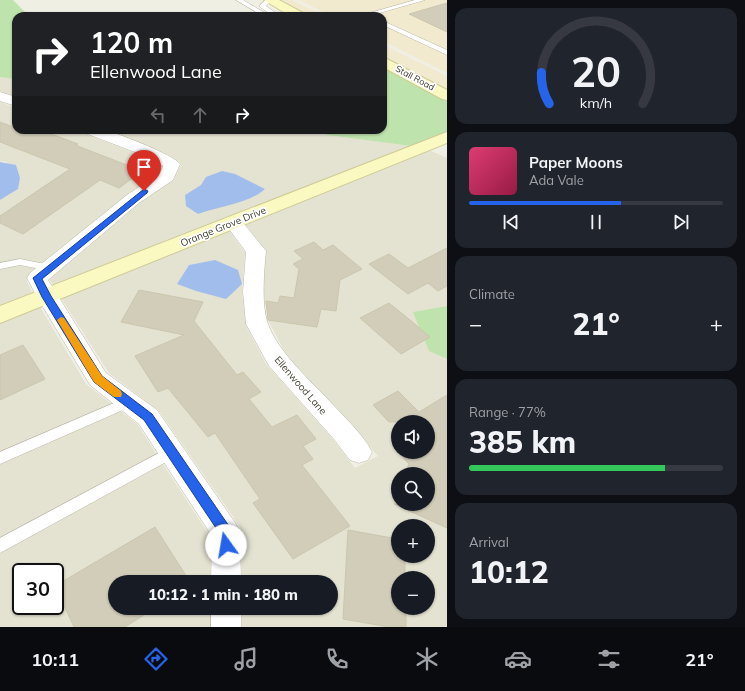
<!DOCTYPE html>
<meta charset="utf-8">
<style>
body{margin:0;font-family:Mulish,sans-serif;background:#20242c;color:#f1f3f6;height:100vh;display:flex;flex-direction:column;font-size:15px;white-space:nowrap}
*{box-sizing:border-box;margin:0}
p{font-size:13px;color:#9ea1a6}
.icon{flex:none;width:22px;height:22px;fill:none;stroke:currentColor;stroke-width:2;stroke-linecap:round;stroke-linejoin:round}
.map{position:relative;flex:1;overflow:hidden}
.drawer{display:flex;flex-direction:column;gap:8px;padding:8px;background:#0d0f14;width:298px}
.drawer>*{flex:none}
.hud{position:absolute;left:12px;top:12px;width:375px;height:122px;border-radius:12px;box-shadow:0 1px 3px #0004;background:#202124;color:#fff;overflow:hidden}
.controls{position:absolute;left:391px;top:415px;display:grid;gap:8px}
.controls a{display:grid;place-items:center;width:44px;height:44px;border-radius:50%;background:#171b24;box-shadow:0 1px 3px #0004;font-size:20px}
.speed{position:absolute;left:12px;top:563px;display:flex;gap:8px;font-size:20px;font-weight:700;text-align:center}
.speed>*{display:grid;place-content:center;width:52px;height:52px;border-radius:50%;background:#171b24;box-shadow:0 1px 3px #0004;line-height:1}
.speed .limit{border:2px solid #111;border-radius:6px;background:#fff;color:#111}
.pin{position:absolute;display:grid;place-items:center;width:34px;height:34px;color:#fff;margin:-41px -17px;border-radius:50% 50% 50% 0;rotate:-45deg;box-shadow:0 0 4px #0007}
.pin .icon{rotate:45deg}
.me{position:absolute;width:44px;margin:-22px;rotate:347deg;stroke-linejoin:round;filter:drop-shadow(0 0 3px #0008)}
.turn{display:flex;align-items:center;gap:14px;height:84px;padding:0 12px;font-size:18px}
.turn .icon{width:52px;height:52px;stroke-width:2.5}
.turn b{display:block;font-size:28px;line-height:34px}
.lanes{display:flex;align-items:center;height:38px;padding:0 12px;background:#0003;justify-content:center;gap:20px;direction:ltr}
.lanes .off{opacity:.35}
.big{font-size:30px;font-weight:800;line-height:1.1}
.drawer .widget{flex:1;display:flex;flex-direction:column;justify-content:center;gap:6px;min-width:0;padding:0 14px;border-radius:12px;background:#20242c}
.drawer .dial{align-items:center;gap:0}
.dial svg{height:104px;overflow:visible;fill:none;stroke:#363941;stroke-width:7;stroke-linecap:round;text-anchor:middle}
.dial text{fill:#f1f3f6;stroke:none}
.song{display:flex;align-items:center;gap:12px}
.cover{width:48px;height:48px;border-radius:6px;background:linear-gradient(135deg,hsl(340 70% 55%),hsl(340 70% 35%))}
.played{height:4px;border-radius:2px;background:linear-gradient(90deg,#2563eb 60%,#363941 60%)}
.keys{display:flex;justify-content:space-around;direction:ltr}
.heat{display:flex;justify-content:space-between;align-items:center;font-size:22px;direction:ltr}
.charge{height:6px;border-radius:3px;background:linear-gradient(90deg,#34c759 77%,#363941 0)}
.trip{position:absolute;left:108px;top:575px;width:230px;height:40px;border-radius:20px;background:#171b24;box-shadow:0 1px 3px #0004;font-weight:800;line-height:40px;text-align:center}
.tab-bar{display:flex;height:64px;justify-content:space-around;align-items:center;background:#090b0e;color:#9ea1a6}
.tab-bar .icon{width:28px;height:28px}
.tab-bar .selected{color:#2563eb}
.tab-bar b{font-size:18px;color:#f1f3f6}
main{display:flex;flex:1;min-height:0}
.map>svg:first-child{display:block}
.residential{fill:#e4e2d1;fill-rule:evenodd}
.commercial{fill:#f2eace}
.green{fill:#bfe3ad}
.water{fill:#a1bdeb}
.building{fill:#d1cdb9;stroke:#cbc6ad}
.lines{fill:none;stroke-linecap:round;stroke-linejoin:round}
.lane-casing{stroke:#bbb8a6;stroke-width:1}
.street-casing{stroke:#bbb8a6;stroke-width:1}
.secondary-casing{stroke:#cecb95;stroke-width:2}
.lane{fill:#fff;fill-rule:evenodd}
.street{fill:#fff;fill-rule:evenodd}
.secondary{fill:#fbf9c2;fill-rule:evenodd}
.route{fill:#2563eb;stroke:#184099}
.slow{fill:#f59e0b}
.labels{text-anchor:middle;stroke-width:3.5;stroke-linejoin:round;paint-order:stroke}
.far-street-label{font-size:9px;fill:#413f33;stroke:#fff}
.street-label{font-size:10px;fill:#413f33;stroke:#fff}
</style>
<main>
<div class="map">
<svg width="447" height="627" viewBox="0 0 447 627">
<rect width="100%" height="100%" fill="#f0efe3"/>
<!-- residential -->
<g class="residential">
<polygon points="0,77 16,79 16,97 0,91"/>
<polygon points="0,102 16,108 16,130 75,130 152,160 163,166 159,174 29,275 27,282 33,295 0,308 0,200 18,189 7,162 0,161"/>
<path d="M104 130H315L327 135 411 146 54 287 49 278 140 202 174 178 181 165 179 161 165 153ZM249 182 265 189 198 214 185 195 201 185Z"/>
<path d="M429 150 447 158V306L414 312 429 351 447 359V627H242V608H331V582H242L241 531 239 525 159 411 109 373 61 298 229 230 245 253 242 292 246 326 266 364 331 437 355 468 378 456 352 426 287 356 269 322 263 291 266 251 245 224ZM215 260 226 298 196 291 177 284 189 265ZM398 422H428V452H398ZM398 474H428V504H398ZM398 526H428V556H398ZM398 578H428V608H398Z"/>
<path d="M40 307 86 384 137 424 211 538 210 582H115V608H210V627H0V323ZM21 572H55V606H21Z"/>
</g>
<!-- commercial -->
<g class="commercial">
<polygon points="277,0 292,0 325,16 307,16"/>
<polygon points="299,0 447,0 447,73 383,41 383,16 331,16"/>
<polygon points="383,45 447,76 447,91 383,57"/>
</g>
<!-- green -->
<g class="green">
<polygon points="0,0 13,0 28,15 43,16 16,16 16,79 0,77"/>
<polygon points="383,66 447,101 447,132 411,146 327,135 315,130 383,130"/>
<polygon points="447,306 447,359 429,351 413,312"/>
</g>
<!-- water -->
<g class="water">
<polygon points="0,162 16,165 20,178 18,189 0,200"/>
<path d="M222 171 235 174 265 189C250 203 218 207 198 214L186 206 185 195 201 185 206 177Z"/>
<polygon points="215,260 238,270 242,284 226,299 196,291 177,284 189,265"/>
</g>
<!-- building -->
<g class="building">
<polygon points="447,3 447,32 409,14"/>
<polygon points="0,122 16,128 16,130 41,130 78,144 75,145 142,171 119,188 100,180 23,234 0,223 0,216 70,169 0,142"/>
<polygon points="314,242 323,250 333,245 362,269 340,280 336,311 321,309 317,327 268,320 266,301 278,303 280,296 294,298 299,269 293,264 303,259 294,251"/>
<polygon points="447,248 447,286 438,291 428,283 408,294 369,264 389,254 408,268"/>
<polygon points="139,290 203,302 194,321 237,375 243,372 261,392 249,399 272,427 297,415 316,439 303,446 313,459 302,465 350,526 293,559 253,503 260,499 215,433 208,437 168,388 158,392 135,356 184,335 121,322"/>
<polygon points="389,303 410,320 430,337 401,354 360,318"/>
<polygon points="23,345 45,379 0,400 0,355"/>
<polygon points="398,391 419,412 447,395 447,528 394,504 428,504 428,474 404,474 409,464 398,452 428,452 428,422 389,422 373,405"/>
<polygon points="155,527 190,582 115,582 115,608 155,608 125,627 74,627 55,586"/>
<polygon points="348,530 398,539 398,556 405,556 405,578 398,578 398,608 406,608 406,627 389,627 343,619"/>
</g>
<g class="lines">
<defs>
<g id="lane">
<polygon points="236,0 243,0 270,16 263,16"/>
<polygon points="266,0 272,0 266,6 280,16 273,16 260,7 260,5"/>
<polygon points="415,0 425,0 369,16 359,16"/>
<polygon points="383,21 447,50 447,55 383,25"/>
<polygon points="20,259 50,265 55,268 50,271 20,265 0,269 0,263"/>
<polygon points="128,397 132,398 134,402 132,406 0,464 0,452"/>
<polygon points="172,446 177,448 179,452 177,456 0,553 0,538"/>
</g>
<g id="street">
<polygon points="0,92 16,97 16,106 0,101"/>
<path d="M82 130C89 130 97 129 104 130 117 133 174 155 180 164L173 180 139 203 48 280 106 373 157 410 236 524 240 533 241 582H211L212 536 139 424 90 385 37 297 27 278 30 273 127 195 160 173 163 166 153 159 85 133Z"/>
<path d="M233 216 239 218 266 251C264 272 261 304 268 324 278 353 316 386 337 409 349 422 364 436 372 452L368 460 359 463 350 460 333 438 269 366 246 324 243 292 246 252 224 222 227 218Z"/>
<rect x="211" y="608" width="30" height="19"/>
</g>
<g id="secondary">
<polygon points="264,0 279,0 303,13 305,16 290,16"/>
<polygon points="383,57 447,90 447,100 442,99 383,67"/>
<polygon points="447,132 447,143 0,323 0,306"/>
</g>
</defs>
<!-- lane casing -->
<use href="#lane" class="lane-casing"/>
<!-- street casing -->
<use href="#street" class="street-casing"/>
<!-- secondary casing -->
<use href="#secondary" class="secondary-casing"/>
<!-- lane -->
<use href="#lane" class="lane"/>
<!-- street -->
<use href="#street" class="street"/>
<!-- secondary -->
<use href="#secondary" class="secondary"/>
</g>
<!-- route -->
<path class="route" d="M144 189 148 191 147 193 42 279 51 296 102 376 152 414 231 529C233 535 233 543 231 549L226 551 222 549 220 545V534L144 420 94 382 42 297 33 278Z"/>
<!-- slow -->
<polygon class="slow" points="61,317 64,318 102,376 121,391 122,394 121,397 114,397 94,382 57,320"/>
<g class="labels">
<!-- far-street labels -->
<g class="far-street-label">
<text transform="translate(415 78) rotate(28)" y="3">Stall Road</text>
</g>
<!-- street labels -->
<g class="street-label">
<text transform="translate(223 226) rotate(-22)" y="4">Orange Grove Drive</text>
<text transform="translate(301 385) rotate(49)" y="4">Ellenwood Lane</text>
</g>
</g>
</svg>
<div class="controls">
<a><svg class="icon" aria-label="sound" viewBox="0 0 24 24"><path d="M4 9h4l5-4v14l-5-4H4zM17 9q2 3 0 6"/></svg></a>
<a><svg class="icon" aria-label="search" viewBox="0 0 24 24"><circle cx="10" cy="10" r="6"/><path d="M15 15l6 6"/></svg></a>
<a>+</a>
<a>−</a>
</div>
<div class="speed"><div class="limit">30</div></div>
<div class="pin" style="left:144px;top:191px;background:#d93025"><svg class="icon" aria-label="arrive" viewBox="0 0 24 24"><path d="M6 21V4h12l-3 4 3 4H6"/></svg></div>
<svg class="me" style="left:226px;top:545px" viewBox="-20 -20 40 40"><circle r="19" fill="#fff"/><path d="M0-13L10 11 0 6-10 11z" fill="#2563eb"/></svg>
<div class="trip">10:12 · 1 min · 180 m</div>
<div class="hud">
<div class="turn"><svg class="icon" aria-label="right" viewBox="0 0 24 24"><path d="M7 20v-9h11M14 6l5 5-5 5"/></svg><div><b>120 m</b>Ellenwood Lane</div></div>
<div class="lanes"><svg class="icon off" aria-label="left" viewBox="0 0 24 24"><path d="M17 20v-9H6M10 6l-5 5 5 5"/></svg><svg class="icon off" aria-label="ahead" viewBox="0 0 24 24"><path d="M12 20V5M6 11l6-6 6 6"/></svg><svg class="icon" aria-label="right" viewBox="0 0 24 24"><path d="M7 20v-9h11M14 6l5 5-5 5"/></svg></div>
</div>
</div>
<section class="drawer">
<div class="widget dial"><svg viewBox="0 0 100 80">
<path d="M14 69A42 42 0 1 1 86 69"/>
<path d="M14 69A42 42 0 0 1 8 45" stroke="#2563eb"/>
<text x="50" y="56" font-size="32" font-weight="700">20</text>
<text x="50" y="72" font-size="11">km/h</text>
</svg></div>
<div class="widget">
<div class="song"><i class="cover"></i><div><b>Paper Moons</b><p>Ada Vale</p></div></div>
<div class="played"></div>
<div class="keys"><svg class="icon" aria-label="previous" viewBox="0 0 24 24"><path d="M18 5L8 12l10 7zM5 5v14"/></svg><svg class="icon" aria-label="pause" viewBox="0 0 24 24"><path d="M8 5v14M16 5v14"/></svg><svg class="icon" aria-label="next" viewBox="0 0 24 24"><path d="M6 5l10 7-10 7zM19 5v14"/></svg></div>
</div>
<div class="widget"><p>Climate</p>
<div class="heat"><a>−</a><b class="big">21°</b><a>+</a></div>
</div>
<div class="widget"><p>Range · 77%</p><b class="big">385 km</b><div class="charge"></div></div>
<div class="widget"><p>Arrival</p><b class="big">10:12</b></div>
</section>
</main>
<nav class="tab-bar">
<b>10:11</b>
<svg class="icon selected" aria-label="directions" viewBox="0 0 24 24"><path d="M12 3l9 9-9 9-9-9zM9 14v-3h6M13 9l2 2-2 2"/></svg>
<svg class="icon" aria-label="music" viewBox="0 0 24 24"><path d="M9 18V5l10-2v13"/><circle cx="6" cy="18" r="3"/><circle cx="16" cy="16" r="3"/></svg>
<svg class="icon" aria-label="phone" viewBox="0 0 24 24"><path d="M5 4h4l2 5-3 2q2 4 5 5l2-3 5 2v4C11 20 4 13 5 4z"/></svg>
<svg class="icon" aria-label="climate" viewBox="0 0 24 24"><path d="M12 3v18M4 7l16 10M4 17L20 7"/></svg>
<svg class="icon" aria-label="car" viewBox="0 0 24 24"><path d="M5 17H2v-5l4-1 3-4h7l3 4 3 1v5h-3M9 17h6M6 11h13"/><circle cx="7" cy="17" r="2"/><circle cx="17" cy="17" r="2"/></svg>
<svg class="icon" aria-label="filters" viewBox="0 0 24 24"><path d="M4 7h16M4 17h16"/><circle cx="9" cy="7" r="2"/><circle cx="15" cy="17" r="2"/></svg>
<b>21°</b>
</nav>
